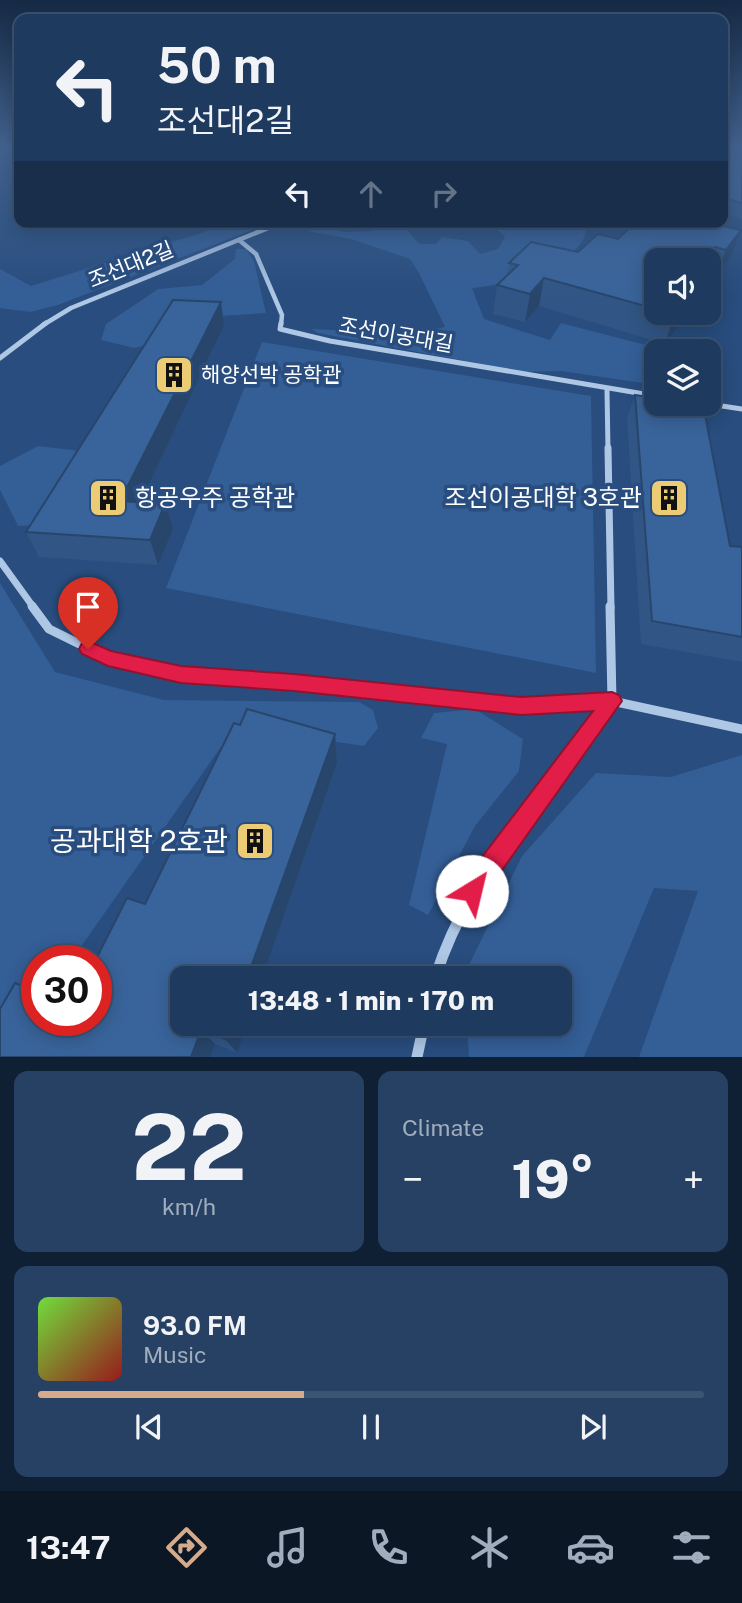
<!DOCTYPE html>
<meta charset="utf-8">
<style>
body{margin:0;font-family:"Public Sans","Noto Sans KR",sans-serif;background:#264164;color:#f1f3f6;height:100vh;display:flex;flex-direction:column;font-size:26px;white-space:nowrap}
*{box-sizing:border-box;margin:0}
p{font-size:23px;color:#a1adbc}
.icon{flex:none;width:38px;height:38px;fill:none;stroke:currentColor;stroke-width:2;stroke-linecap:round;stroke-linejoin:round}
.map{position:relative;height:1057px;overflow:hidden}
.drawer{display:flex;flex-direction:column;gap:14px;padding:14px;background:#102034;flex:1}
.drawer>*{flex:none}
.hud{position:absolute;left:14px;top:14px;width:714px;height:214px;border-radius:14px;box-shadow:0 4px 18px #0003,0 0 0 2px #3c5473;background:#1e3a5e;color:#f1f3f6;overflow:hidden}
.buttons{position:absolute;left:644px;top:248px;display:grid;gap:14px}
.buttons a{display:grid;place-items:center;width:77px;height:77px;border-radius:14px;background:#1e3a5e;box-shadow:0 4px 18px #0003,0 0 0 2px #3c5473;font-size:35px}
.speed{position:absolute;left:21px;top:945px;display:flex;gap:14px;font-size:35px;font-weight:700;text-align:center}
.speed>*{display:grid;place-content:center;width:91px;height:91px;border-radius:50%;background:#1e3a5e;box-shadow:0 4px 18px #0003,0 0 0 2px #3c5473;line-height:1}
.speed .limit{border:10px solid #d22;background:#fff;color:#111}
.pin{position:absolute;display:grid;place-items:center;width:60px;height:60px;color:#fff;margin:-72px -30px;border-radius:50% 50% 50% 0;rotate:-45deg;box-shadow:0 0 7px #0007}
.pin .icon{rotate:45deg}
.me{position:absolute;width:77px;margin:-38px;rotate:36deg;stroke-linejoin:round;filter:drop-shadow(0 0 5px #0008)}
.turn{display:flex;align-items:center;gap:24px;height:147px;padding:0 28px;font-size:32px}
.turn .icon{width:91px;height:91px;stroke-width:2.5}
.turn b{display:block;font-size:49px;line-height:60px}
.lanes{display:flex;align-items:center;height:66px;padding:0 28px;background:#0003;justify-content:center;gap:35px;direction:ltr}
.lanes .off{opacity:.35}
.big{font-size:52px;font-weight:800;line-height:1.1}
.drawer .tile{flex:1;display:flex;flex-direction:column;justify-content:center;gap:10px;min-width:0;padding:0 24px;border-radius:14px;background:#264164}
.drawer .dial{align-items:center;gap:0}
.dial b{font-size:91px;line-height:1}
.song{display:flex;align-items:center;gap:21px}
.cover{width:84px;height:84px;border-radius:10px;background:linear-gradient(135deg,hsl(100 70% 55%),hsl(0 70% 35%))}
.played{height:7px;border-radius:4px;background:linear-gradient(90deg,#d6ab8b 40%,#3c5473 40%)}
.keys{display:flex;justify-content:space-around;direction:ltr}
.heat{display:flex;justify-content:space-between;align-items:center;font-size:38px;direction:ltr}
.drawer .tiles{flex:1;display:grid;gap:14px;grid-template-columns:1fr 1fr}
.tile:last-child{grid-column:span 2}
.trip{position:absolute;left:170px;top:966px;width:402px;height:70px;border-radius:14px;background:#1e3a5e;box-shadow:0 4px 18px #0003,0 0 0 2px #3c5473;font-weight:800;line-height:70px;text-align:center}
.menu{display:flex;height:112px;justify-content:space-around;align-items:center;background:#0c1726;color:#a1adbc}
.menu .icon{width:49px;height:49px}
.menu .on{color:#d6ab8b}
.menu b{font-size:32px;color:#f1f3f6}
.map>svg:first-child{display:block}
.green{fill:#335e96}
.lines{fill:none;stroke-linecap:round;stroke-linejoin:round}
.street-far5{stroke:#aec7e5;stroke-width:3.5}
.street-far4{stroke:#aec7e5;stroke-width:4.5}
.street-far3{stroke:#aec7e5;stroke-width:5}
.street-far2{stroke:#aec7e5;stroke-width:7}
.street-far1{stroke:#aec7e5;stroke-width:9}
.street{stroke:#aec7e5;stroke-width:11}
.wall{fill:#315685}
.shaded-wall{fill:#28466c}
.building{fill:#39649b;stroke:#28466c;stroke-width:2}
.route{fill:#e11d48;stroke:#92132f;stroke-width:2}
.labels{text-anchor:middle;stroke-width:7;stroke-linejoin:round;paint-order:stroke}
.far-street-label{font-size:21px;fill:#fff;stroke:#284d7e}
.far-poi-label{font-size:21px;fill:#fff;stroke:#284d7e;text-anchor:start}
.poi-label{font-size:24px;fill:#fff;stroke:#284d7e;text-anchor:start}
.near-poi-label{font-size:28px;fill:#fff;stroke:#284d7e;text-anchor:end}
</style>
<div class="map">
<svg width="742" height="1057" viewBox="0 0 742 1057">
<rect width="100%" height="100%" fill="#284d7e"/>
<!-- green -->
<g class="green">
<polygon points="236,222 273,222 58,305 30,312 0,308 0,269 31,286"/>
<path d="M351 222H438L404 226 419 244H436L442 237 468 241 480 254 498 249 505 237 489 222H586C586 227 586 234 584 238 569 268 503 286 472 288L484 319 550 340 561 323 665 350 656 352V385L561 371 523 372 318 333 312 329 412 334 445 327 419 273 410 259 351 239 307 231 319 227 346 232 375 231Z"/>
<polygon points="236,249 246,249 254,261 266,313 176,319 160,342 134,348 101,340 106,324 158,289 202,285 235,259"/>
<polygon points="262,342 591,396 596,673 166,588"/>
<polygon points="38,446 89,452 49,524 18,526 0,490 0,466"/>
<polygon points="0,583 55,672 164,700 359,702 373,710 378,728 364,746 255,730 228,737 78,951 67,961 37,961 37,987 0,1008"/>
<polygon points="475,709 523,739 519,771 475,826 428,915 409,905 447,744 421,738 434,713"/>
<polygon points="742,755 742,1057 639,1057 698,891 654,888 584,1057 469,1057 467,1024 560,1024 560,978 465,978 465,973 522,856 596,773 671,777"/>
</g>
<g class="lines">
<!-- street-far5 -->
<polyline class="street-far5" points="274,226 284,222"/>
<!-- street-far4 -->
<g class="street-far4">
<polyline points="239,240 256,254 282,315 281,325"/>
<polyline points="43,325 71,308 278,224"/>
</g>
<!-- street-far3 -->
<g class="street-far3">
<polyline points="281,323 280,329 330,341 656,396"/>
<polyline points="0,358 46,323"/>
<polyline points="607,390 608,450"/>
<polyline points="709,404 742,409"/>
</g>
<!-- street-far2 -->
<g class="street-far2">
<polyline points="608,448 611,608"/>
<polyline points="0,561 34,608"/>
</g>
<!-- street-far1 -->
<g class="street-far1">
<polyline points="32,606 49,629 108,658 181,675 294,683 521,706 612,701 610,606"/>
<polyline points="534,807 612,701 742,729"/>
</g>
<!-- street -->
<g class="street">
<path d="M435 978C458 906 492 864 535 805"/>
<polyline points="417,1057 424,1024"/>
</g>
</g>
<!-- wall -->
<g class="wall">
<polygon points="723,149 742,152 742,219 723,214"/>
<polygon points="741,230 731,256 716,276 709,275 709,261 656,261 656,313 688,313 665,344 539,306 525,322 493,314 497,285 507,275 509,263 578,252 618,239"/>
<polygon points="221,302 224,325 140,502 173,529 158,565 39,557 26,532"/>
<polygon points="635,395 730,546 742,547 742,662 641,644 627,418"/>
<polygon points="240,725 335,734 337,763 262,978 182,978 247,1024 237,1053 215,1044 210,1057 0,1057 96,1020 145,904"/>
</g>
<!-- shaded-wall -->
<g class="shaded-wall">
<polygon points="741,230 731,256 716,276 726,250"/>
<polygon points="715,247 709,266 709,261 704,261"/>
<polygon points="544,278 539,306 525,322 530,294"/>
<polygon points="221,302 224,325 129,526 120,501"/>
<polygon points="675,313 688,313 665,344 674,315"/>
<polygon points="165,504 173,529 158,565 150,540"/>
<polygon points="335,734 337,763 262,978 247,978"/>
<polygon points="231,1024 247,1024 237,1053 225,1039"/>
<polygon points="201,1030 215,1044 210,1057 191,1057"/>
</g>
<!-- building -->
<g class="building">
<polygon points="723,149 742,152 742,203 723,198"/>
<polygon points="636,222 705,222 741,230 726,250 715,247 704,261 656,261 656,309 544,278 530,294 497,285 518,265 509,263 531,242 578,252 598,234 618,239"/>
<polygon points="173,300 221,302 120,501 165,504 150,540 26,532"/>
<polygon points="635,395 656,398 656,404 703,404 730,546 742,547 742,637 652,621"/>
<polygon points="247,709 335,734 247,978 182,978 182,1024 231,1024 225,1039 201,1030 191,1057 0,1057 0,1009 15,983 37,992 37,1020 96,1020 96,961 95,961 127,898 145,904 234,723 240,725"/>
</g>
<!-- sky -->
<linearGradient id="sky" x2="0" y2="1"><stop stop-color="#162a45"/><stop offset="0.5" stop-color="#42628f"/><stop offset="1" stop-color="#42628f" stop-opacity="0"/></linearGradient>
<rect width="742" height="295" fill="url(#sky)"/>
<!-- route -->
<polygon class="route" points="88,641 111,651 181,666 294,674 521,697 612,692 619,695 622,701 481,900 472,903 463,900 460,891 463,882 593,711 521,715 294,691 181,683 108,666 82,654 79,649 82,643"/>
<!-- icons -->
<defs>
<symbol id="building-square" viewBox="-11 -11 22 22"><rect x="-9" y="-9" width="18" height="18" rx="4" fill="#eccb75" stroke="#284d7e"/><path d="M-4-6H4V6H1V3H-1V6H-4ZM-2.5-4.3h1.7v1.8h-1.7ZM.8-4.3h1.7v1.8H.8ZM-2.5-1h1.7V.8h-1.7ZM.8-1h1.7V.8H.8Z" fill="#111"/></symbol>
</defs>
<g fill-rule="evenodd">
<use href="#building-square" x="152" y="353" width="44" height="44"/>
<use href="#building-square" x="86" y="476" width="44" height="44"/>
<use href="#building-square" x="647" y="476" width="44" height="44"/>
<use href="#building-square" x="233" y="819" width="44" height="44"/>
</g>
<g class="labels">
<!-- far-street labels -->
<g class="far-street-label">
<text transform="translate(131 265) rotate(-22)" y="7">조선대2길</text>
<text transform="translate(396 335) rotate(10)" y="7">조선이공대길</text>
</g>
<!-- far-poi labels -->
<g class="far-poi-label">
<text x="201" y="382">해양선박 공학관</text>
</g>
<!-- poi labels -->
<g class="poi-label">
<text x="135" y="506">항공우주 공학관</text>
<text x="642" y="506" text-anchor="end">조선이공대학 3호관</text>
</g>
<!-- near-poi labels -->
<g class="near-poi-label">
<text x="228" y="851">공과대학 2호관</text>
</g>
</g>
</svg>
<div class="buttons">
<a><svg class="icon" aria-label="sound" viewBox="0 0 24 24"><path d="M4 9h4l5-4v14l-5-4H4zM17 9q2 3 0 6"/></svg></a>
<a><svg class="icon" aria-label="layers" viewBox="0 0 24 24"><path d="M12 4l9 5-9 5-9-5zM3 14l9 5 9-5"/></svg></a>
</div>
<div class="speed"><div class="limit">30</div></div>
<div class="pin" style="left:88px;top:649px;background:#d93025"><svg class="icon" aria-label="arrive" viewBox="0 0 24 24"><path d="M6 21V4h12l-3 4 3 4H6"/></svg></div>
<svg class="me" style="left:472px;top:891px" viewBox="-20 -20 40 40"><circle r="19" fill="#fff"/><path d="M0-13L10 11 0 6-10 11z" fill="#e11d48"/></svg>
<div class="trip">13:48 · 1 min · 170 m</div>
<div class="hud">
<div class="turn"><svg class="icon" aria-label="left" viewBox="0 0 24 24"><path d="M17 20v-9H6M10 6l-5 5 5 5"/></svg><div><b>50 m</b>조선대2길</div></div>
<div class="lanes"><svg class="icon" aria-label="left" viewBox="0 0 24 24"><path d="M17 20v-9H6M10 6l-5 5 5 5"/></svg><svg class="icon off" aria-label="ahead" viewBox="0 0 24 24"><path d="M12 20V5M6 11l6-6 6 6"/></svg><svg class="icon off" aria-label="right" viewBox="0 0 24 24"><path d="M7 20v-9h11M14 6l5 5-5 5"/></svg></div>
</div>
</div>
<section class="drawer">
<div class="tiles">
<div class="tile dial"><b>22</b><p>km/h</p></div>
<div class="tile"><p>Climate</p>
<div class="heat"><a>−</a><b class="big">19°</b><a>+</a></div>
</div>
<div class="tile">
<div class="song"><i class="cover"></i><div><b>93.0 FM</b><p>Music</p></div></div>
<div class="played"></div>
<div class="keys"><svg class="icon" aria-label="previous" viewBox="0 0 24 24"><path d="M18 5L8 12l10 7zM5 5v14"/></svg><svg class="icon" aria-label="pause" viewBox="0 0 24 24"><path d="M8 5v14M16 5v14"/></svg><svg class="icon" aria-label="next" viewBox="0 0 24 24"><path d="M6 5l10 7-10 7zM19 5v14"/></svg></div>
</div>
</div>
</section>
<nav class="menu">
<b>13:47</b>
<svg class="icon on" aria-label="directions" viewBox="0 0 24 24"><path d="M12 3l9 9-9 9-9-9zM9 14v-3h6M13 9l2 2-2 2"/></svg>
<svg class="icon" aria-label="music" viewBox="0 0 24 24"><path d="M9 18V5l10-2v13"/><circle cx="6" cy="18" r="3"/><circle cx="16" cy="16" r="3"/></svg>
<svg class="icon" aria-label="phone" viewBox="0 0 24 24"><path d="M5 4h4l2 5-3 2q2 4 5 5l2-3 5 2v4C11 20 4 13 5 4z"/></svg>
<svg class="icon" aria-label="climate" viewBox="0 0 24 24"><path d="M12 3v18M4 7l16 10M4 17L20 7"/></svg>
<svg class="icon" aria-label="car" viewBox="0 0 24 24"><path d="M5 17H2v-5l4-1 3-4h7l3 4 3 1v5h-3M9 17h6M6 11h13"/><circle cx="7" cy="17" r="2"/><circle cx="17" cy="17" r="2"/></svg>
<svg class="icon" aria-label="filters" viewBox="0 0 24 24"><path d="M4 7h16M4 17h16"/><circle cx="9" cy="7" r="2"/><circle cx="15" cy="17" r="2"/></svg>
</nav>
